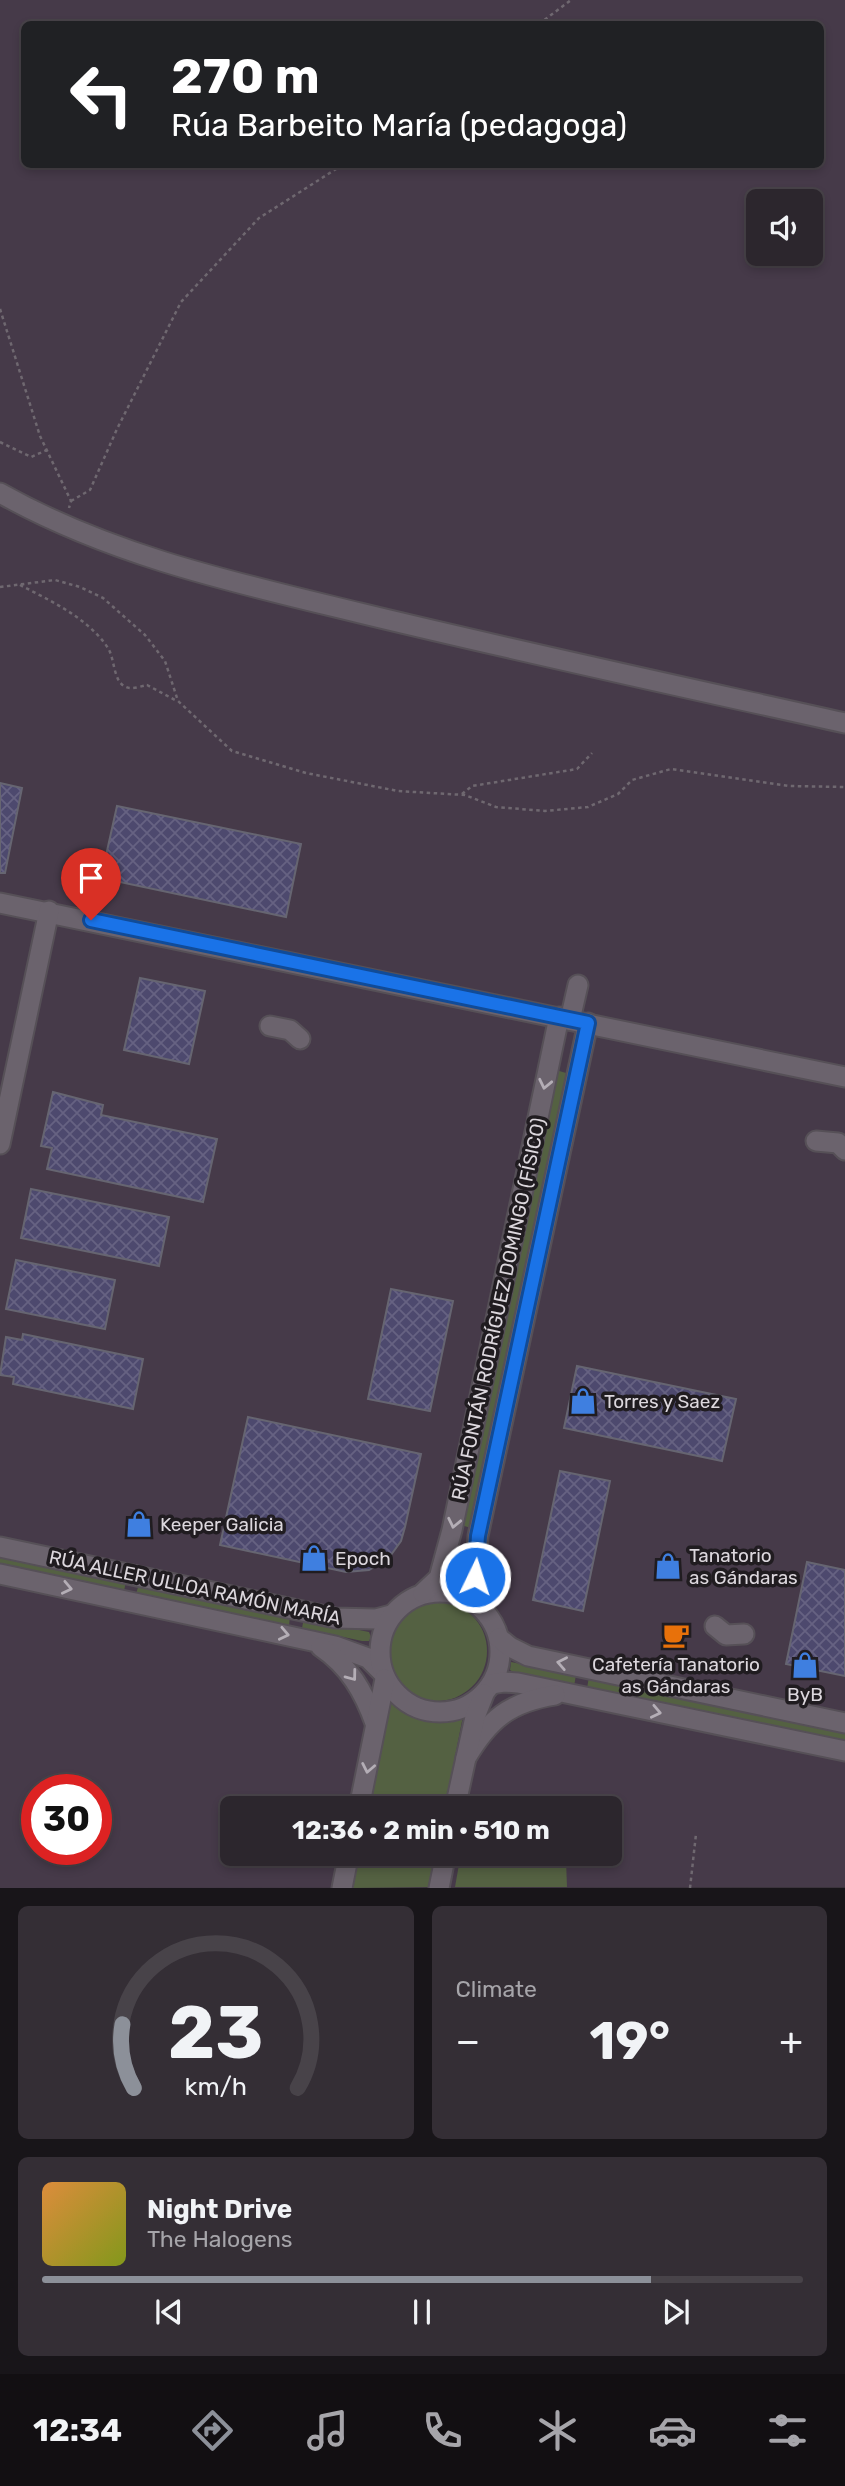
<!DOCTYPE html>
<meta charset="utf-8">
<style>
body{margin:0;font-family:Rubik,sans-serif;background:#342e35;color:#f1f3f6;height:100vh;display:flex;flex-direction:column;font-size:26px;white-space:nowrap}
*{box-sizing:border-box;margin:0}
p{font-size:23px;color:#a6a5aa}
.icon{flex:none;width:38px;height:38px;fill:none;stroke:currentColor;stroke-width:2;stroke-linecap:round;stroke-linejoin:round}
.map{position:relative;height:1888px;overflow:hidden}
.panel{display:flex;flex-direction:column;gap:18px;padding:18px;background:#181519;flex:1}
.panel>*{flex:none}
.hud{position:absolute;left:21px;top:21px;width:803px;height:147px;border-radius:10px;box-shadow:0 4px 10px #0003,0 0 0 2px #484349;background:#202124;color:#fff;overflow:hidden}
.controls{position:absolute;left:746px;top:189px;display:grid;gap:14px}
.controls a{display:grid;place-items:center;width:77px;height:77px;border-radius:10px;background:#2c262d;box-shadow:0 4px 10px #0003,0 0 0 2px #484349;font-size:35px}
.speed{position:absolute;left:21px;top:1774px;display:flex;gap:14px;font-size:35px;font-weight:700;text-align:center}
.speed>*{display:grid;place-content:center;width:91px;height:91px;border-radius:50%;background:#2c262d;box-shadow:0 4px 10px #0003,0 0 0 2px #484349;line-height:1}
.speed .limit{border:10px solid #d22;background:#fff;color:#111}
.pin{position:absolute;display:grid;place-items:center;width:60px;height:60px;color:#fff;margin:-72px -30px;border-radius:50% 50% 50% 0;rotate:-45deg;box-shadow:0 0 7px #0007}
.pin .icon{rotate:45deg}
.me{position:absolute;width:77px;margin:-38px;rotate:4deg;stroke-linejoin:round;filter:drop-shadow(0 0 5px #0008)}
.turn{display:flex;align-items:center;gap:24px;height:147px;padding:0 35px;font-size:32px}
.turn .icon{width:91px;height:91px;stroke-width:2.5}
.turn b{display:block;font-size:49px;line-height:60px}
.big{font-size:52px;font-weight:700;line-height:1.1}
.panel .tile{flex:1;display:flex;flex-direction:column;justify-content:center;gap:10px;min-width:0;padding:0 24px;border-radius:10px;background:#342e35}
.panel .dial{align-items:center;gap:0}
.dial svg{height:182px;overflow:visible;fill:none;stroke:#484349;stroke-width:7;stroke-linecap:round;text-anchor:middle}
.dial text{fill:#f1f3f6;stroke:none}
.song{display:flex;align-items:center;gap:21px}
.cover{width:84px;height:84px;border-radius:10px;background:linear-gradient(135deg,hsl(30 70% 55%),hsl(70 70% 35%))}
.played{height:7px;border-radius:4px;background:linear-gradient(90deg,#8c9099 80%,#484349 80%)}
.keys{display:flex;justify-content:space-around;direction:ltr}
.heat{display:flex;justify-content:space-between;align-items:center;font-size:38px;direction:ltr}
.panel .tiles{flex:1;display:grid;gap:18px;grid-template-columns:1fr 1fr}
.tile:last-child{grid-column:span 2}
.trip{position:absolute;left:220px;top:1796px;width:402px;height:70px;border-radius:10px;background:#2c262d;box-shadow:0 4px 10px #0003,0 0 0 2px #484349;font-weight:700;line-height:70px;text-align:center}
.tab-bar{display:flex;height:112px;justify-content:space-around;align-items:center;background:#120f12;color:#a6a5aa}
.tab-bar .icon{width:49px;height:49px}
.tab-bar .on{color:#8c9099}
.tab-bar b{font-size:32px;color:#f1f3f6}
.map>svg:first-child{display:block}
.built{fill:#463a49;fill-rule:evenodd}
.green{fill:#546142}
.building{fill:url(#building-cross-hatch);stroke:#666571;stroke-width:2}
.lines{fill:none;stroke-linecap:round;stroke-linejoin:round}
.minor-casing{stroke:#565057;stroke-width:23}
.path{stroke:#6f6870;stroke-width:2.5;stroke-dasharray:3.5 3.5;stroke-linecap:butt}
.minor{stroke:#6b636d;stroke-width:19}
.oneway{stroke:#b4aeb6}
.route-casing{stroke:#114b97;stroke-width:18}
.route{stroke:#1a73e8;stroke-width:12}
.labels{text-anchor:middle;stroke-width:7;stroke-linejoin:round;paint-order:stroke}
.street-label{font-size:19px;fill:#dcd7dd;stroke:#201c20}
.poi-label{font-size:19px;fill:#dcd7dd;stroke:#201c20;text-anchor:start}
</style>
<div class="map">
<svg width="845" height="1888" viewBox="0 0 845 1888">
<defs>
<pattern id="building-cross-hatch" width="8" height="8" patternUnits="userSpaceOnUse" patternTransform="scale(1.75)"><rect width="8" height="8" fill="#4d496e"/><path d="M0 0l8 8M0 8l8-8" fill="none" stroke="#666282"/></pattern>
</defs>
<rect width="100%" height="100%" fill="#3b333c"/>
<!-- built -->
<path class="built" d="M0 0H845V1887L0 1888ZM24 24H821V164H24ZM758 201H810V254H758ZM37 1790H96V1850H37ZM233 1808H611V1853H233Z"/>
<!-- green -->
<g class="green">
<polygon points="556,1070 566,1073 471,1528 461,1525"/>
<polygon points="0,1555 126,1581 124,1591 0,1565"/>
<polygon points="139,1584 290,1616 289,1626 136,1594"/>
<circle cx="437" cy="1651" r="50"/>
<polygon points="304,1618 364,1631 369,1632 371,1637 369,1641 362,1641 302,1628"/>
<polygon points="511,1662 576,1675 574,1686 513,1672 510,1670"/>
<polygon points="589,1677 845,1731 845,1742 587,1688"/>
<path d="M389 1701C413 1721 433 1724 463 1716L445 1808H367Z"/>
<polygon points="358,1853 435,1853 428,1887 351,1888"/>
<polygon points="461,1853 562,1853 566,1860 567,1887 455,1887"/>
</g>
<!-- building -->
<g class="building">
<polygon points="0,783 22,788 5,873 0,873"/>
<polygon points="117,806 301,844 286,917 101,878"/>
<polygon points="140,978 205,991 189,1064 124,1050"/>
<polygon points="53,1092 103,1105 101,1115 217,1139 203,1202 47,1169 52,1148 41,1146"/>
<polygon points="31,1189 169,1217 159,1266 21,1238"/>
<polygon points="16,1260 115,1280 105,1329 6,1309"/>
<polygon points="391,1289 453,1301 430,1411 368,1399"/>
<polygon points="23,1334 143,1359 133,1409 13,1384 14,1377 0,1375 6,1337 22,1340"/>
<polygon points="577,1366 736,1399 722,1461 564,1428"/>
<polygon points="248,1417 421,1454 405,1527 401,1541 388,1559 369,1570 346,1572 220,1545"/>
<polygon points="560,1471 610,1481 583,1611 533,1600"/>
<polygon points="807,1562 845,1570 845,1676 786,1664"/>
</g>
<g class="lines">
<defs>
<g id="minor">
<path d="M0 493C112 556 236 583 360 613 521 652 683 687 845 723"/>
<polyline points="0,903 845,1077"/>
<polyline points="570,1020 578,985"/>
<polyline points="270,1026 290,1030 300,1039"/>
<polyline points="816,1141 838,1143 845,1150"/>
<polyline points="0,1144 49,911"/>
<polyline points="0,1547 335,1618 376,1619 391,1615"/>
<polyline points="0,1574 335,1646 368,1658 382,1672"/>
<circle cx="440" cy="1652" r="60"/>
<polyline points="423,1593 439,1578 452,1530 559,1017"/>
<polyline points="482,1609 475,1577 478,1536 588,1023"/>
<polyline points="715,1626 726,1635 744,1634"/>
<polyline points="499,1638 510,1647 528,1656 845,1723"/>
<path d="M321 1647C349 1666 364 1692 375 1723"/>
<polyline points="491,1684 504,1682 518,1683 845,1751"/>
<path d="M466 1758C489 1719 510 1702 555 1695"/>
<polyline points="359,1808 385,1679"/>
<polyline points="455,1808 475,1717 484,1694"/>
<polyline points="342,1888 349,1853"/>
<polyline points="439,1888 446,1853"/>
</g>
</defs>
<!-- minor casing -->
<use href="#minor" class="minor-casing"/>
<!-- path -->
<g class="path">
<polyline points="539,24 571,0"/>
<polyline points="0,309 40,436 71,501 69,508"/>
<polyline points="0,442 31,457 47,450"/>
<polyline points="71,501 90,490 117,429 181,302 259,218 344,164"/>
<path d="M20 585C51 601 88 618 108 648 115 659 113 682 126 687 132 690 141 686 147 685L177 701"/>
<polyline points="0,587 55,580 80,587 103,598 145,635 165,661 178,701 232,751 306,773 398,791 465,795 496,807 545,811 588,807 618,794 632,780 671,769 789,786 845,787"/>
<polyline points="462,794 472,786 577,769 592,753"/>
<polyline points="690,1888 696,1834"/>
</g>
<!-- minor -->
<use href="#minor" class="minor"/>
</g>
<!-- one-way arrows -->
<defs><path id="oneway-chevron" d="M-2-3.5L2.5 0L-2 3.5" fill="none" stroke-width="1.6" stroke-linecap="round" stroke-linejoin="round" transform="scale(1.75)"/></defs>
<g class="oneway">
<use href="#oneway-chevron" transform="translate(545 1084) rotate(102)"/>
<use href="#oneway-chevron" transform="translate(454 1523) rotate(102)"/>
<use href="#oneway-chevron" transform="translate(67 1588) rotate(12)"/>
<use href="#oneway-chevron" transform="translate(284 1634) rotate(12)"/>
<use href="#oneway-chevron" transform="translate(562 1663) rotate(-169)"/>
<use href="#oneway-chevron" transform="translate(352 1676) rotate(53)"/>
<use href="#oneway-chevron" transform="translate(656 1712) rotate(12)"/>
<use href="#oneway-chevron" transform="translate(368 1768) rotate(101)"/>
</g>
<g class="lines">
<defs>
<polyline id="route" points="91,920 588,1023 478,1536 475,1577"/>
</defs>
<!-- route casing -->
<use href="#route" class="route-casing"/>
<!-- route -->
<use href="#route" class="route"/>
</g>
<!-- icons -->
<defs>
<symbol id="shop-bare" viewBox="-9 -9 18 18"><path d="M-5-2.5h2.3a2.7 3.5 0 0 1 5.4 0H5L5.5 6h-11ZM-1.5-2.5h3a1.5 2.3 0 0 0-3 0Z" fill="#3f7fe0" stroke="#201c20" stroke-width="2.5" paint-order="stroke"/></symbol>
<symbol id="cafe-bare" viewBox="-9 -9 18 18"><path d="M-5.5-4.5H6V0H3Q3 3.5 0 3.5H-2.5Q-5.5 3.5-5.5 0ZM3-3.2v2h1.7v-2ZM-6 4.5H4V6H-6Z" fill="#e8710a" stroke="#201c20" stroke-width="2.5" paint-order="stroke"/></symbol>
</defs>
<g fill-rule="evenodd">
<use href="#shop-bare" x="564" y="1382" width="38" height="38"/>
<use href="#shop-bare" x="120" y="1505" width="38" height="38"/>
<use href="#shop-bare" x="295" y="1539" width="38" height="38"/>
<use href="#shop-bare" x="649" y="1547" width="38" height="38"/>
<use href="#cafe-bare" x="657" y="1616" width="38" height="38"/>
<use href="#shop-bare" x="786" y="1646" width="38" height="38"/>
</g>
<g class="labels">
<!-- street labels -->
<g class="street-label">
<text transform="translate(498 1309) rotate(-78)" y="7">RÚA FONTÁN RODRÍGUEZ DOMINGO (FÍSICO)</text>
<text transform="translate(195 1587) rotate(12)" y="7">RÚA ALLER ULLOA RAMÓN MARÍA</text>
</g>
<!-- poi labels -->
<g class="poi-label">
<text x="604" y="1408">Torres y Saez</text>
<text x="160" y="1531">Keeper Galicia</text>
<text x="689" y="1562">Tanatorio<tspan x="689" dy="22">as Gándaras</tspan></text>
<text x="335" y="1565">Epoch</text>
<text x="676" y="1671" text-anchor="middle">Cafetería Tanatorio<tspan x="676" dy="22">as Gándaras</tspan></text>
<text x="805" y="1701" text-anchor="middle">ByB</text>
</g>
</g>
</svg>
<div class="controls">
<a><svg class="icon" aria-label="sound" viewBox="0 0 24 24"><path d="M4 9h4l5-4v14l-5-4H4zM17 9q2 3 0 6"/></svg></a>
</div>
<div class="speed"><div class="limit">30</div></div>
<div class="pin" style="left:91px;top:920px;background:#d93025"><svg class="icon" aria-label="arrive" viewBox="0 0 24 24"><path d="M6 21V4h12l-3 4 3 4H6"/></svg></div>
<svg class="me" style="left:475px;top:1577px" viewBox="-20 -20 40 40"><circle r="17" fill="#1a73e8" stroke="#fff" stroke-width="3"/><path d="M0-11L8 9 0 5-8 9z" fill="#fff"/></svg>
<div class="trip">12:36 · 2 min · 510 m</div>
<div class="hud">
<div class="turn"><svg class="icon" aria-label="left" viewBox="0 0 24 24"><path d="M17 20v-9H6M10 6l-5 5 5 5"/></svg><div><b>270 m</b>Rúa Barbeito María (pedagoga)</div></div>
</div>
</div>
<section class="panel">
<div class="tiles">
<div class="tile dial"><svg viewBox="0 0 100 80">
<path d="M14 69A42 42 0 1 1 86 69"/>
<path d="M14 69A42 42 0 0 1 9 41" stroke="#8c9099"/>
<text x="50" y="56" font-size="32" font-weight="700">23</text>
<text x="50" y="72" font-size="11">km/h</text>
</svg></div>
<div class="tile"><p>Climate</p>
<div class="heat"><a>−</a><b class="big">19°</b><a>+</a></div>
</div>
<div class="tile">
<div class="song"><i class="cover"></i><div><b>Night Drive</b><p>The Halogens</p></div></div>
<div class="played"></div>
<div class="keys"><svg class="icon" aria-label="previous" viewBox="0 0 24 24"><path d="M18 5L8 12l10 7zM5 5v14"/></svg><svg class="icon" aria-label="pause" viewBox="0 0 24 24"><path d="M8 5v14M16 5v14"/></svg><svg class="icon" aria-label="next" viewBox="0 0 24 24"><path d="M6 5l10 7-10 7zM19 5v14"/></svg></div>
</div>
</div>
</section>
<nav class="tab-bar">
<b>12:34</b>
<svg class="icon on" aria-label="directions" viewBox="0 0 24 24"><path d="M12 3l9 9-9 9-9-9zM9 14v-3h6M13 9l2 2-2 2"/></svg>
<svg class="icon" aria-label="music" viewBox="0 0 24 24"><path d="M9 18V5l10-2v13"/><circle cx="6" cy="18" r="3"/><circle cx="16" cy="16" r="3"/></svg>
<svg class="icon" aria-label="phone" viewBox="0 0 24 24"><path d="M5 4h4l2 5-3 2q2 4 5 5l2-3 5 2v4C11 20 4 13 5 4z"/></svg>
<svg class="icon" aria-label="climate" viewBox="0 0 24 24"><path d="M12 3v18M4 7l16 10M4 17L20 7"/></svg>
<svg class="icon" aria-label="car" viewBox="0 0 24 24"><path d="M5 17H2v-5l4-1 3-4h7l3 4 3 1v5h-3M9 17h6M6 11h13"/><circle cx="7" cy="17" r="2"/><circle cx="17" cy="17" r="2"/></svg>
<svg class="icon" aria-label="filters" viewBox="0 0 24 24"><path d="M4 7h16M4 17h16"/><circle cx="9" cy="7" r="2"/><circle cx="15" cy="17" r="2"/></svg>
</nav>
